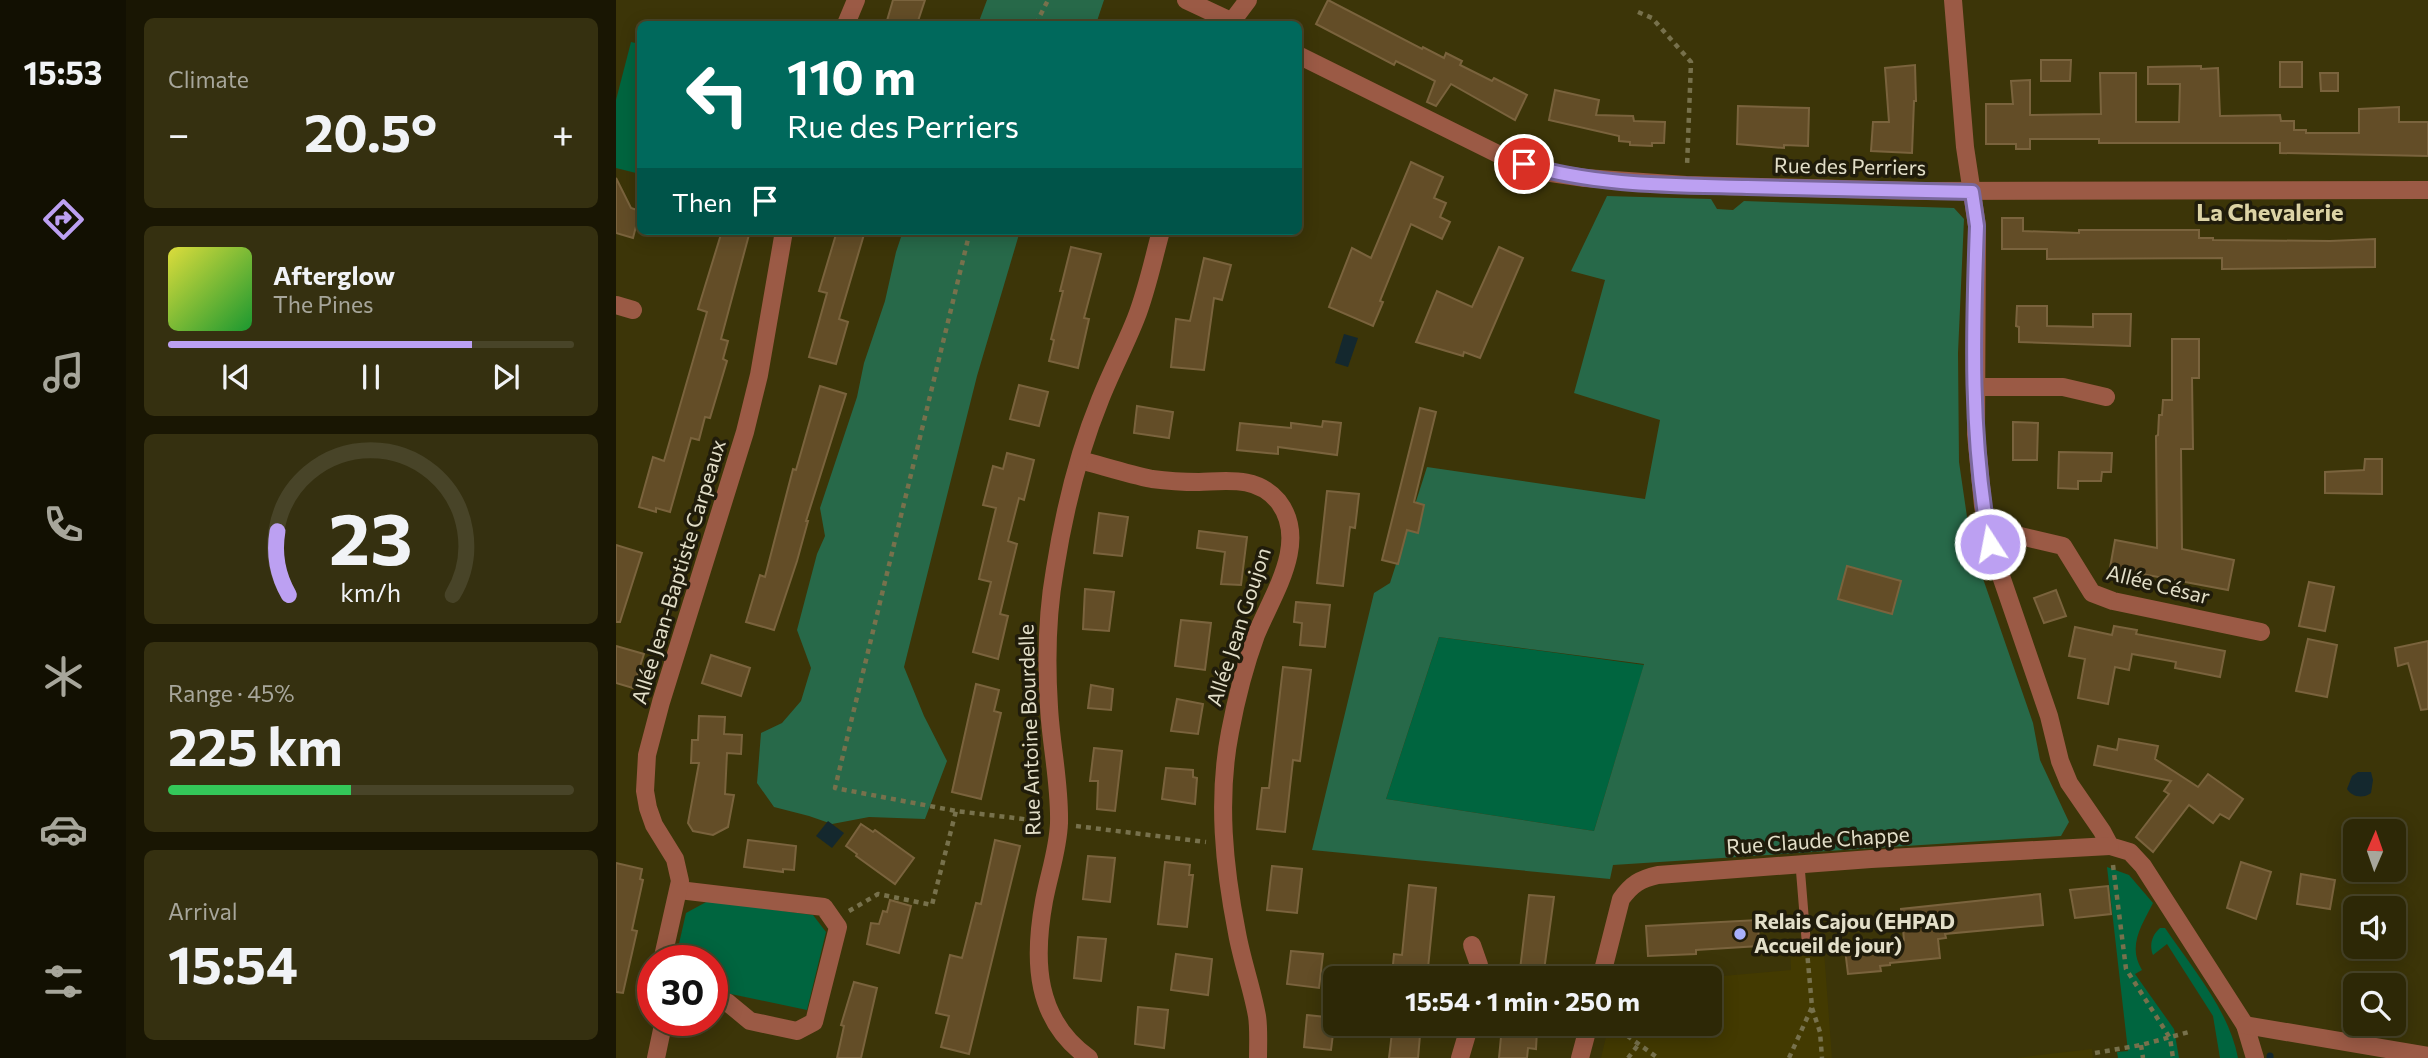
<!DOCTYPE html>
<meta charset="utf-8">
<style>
body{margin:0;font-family:Commissioner,sans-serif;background:#353010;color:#f1f3f6;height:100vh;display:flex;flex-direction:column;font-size:26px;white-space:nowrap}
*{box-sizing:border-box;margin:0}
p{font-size:23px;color:#a7a69b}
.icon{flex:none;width:38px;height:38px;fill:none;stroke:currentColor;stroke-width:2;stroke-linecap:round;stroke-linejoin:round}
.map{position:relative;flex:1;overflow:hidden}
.sheet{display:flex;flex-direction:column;gap:18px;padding:18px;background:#191603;width:490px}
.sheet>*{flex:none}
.top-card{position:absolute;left:21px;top:21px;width:665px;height:214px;border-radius:10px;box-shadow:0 4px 18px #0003,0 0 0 2px #484428;background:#00695c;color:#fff;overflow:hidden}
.needle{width:46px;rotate:2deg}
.buttons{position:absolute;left:1727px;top:819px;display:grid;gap:14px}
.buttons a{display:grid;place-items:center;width:63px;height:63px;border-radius:10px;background:#2d2806;box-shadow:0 4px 18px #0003,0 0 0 2px #484428;font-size:35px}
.speed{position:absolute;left:21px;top:945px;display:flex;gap:14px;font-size:35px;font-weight:700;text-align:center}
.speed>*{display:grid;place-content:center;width:91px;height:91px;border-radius:50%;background:#2d2806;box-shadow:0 4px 18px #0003,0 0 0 2px #484428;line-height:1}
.speed .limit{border:10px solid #d22;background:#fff;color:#111}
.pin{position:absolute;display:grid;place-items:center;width:60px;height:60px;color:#fff;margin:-30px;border:4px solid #fff;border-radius:50%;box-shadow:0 2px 7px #0007}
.me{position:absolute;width:77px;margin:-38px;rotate:349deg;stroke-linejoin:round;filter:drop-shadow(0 0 5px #0008)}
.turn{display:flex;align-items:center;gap:24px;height:147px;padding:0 35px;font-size:32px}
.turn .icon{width:91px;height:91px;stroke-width:2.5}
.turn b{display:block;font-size:49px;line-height:60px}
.then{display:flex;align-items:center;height:66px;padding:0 35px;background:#0003;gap:14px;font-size:26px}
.big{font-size:52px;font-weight:700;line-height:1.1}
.sheet .tile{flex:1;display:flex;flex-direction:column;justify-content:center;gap:10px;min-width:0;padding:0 24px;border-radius:10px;background:#353010}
.sheet .dial{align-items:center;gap:0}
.dial svg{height:182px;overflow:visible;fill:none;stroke:#484428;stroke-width:7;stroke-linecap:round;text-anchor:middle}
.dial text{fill:#f1f3f6;stroke:none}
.song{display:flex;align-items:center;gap:21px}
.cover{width:84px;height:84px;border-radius:10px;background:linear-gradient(135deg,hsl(60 70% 55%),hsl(130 70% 35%))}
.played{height:7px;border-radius:4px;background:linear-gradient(90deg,#bca0f2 75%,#484428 75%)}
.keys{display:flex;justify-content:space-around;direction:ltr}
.heat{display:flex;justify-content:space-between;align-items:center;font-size:38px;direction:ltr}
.charge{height:10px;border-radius:5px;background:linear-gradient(90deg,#34c759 45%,#484428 0)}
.trip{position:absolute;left:707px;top:966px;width:399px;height:70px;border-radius:10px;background:#2d2806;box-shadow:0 4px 18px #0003,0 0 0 2px #484428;font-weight:700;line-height:70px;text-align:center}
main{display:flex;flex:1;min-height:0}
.menu{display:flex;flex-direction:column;width:126px;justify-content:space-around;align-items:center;background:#121002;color:#a7a69b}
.menu .icon{width:49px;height:49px}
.menu .active{color:#bca0f2}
.menu b{font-size:32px;color:#f1f3f6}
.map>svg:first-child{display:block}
.built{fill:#433a01}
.green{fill:#00653f}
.forest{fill:#276949;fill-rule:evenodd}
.water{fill:#14282e}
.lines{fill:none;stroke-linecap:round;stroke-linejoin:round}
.stream{stroke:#14282e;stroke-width:7}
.building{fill:#634d27;stroke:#7a633d;stroke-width:2}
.path{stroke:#77714c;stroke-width:4.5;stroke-dasharray:5 5;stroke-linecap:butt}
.lane{stroke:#9b5a45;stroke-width:9}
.street{stroke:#9b5a45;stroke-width:18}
.route-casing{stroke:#7a689d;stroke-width:18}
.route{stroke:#bca0f2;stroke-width:12}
.poi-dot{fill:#a8b0fc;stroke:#201c0b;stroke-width:2.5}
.labels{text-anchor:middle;stroke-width:7;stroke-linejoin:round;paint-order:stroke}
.street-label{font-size:21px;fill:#e3dfc9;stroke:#201c0b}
.poi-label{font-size:21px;font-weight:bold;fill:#e3dfc9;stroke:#201c0b;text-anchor:start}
.quarter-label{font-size:24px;font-weight:bold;fill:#dcd3a5;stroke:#201c0b}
</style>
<main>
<nav class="menu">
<b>15:53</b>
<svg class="icon active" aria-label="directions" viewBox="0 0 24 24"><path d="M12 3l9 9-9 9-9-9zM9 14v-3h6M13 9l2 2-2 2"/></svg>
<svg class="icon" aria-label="music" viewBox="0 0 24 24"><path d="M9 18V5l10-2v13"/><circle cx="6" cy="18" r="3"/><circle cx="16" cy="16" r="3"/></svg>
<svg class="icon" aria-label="phone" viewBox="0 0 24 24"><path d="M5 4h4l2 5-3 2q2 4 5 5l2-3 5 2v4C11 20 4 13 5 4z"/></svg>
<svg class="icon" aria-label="climate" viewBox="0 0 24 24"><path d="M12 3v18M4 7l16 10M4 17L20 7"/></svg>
<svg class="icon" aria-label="car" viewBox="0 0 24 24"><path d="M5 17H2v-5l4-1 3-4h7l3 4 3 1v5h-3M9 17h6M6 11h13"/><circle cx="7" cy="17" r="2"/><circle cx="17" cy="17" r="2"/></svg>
<svg class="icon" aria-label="filters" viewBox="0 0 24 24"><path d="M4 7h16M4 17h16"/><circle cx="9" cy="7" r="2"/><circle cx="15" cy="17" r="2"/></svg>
</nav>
<section class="sheet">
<div class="tile"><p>Climate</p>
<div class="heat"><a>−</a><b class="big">20.5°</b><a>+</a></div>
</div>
<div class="tile">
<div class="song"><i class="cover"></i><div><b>Afterglow</b><p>The Pines</p></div></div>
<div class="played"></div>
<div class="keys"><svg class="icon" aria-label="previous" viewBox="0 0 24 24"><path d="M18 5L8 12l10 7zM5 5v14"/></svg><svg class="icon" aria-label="pause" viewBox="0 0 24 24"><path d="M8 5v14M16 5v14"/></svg><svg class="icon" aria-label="next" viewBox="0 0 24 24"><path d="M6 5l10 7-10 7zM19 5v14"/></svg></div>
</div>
<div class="tile dial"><svg viewBox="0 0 100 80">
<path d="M14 69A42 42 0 1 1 86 69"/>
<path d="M14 69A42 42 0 0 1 9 41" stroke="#bca0f2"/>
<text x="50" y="56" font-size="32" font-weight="700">23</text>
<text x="50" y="72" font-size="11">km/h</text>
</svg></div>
<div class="tile"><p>Range · 45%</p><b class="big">225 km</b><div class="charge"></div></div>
<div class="tile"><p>Arrival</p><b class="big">15:54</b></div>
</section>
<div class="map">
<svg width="1812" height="1058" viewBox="0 0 1812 1058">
<rect width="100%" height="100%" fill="#3c3508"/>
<!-- built -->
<g class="built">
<polygon points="1207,938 1216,1058 985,1058 993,1024 1094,1024 1094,978 1084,978 1175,970 1174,941"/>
<polygon points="1476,1049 1477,1058 1400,1058"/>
</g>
<!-- green -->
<g class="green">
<polygon points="15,42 24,44 24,174 0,168 0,100"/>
<polygon points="823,637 1028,665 978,831 770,799"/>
<path d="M1491 867 1513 875 1537 903C1526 925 1511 946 1526 970L1519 974 1558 1029 1563 1058H1502L1501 1052 1512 1051Z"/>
<polygon points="92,901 197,915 210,932 191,1010 96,990 96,961 70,961 62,948 70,913"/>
<path d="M1544 928H1549C1576 968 1613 1010 1622 1058H1604L1597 1016 1551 944 1537 955C1533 945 1536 935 1544 928Z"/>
</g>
<!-- forest -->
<g class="forest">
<polygon points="371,0 488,0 480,24 362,24"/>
<path d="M991 196 1095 199 1101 209 1117 210 1128 201 1338 208 1348 219 1342 353 1343 462 1355 544 1417 723 1424 760 1453 822 1445 836 997 865 994 879 696 850 758 593 774 583 811 467 1029 499 1044 420 958 393 989 280 955 271ZM823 637 1028 664 978 831 770 799Z"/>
<polygon points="287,231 404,231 361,376 288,667 308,716 331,761 309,819 253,817 216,824 193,816 158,807 141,783 145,733 166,723 185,701 195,668 181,630 201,554 209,536 204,508 241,397 248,363 269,301 280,252"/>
</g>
<!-- water -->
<g class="water">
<polygon points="728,334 742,338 732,367 719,363"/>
<path d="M1742 772H1755L1757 780 1755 793C1747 799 1736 797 1731 789L1736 776Z"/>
<polygon points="212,821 228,833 216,848 200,836"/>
</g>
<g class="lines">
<!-- stream -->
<polyline class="stream" points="1654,1058 1654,1056"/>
</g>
<!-- building -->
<g class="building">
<polygon points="277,0 309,0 301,24 270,24"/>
<polygon points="712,0 806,49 807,47 828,58 830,53 846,61 844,65 876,81 878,78 911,95 899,120 835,84 820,106 811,102 819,81 780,61 778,65 700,24"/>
<polygon points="1425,60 1455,60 1454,81 1425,81"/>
<rect x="1664" y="62" width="22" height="25"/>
<polygon points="1299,65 1300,101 1298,101 1296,153 1255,151 1257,122 1273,122 1269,68"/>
<polygon points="1585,66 1585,69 1602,68 1604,116 1664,115 1665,121 1678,121 1678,130 1690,130 1690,133 1743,133 1743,109 1783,107 1783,122 1812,122 1812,156 1664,153 1664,143 1483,143 1483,139 1414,139 1414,149 1400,149 1400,144 1370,144 1370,104 1397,104 1395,81 1414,80 1414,115 1485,114 1484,73 1520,73 1520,122 1563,122 1564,84 1532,84 1532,67"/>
<polygon points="1704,73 1722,73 1722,91 1705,91"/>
<polygon points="939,90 983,100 980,115 1017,116 1018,121 1049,122 1048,143 1036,143 1036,146 1014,145 1014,142 1003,141 1003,136 933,120"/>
<polygon points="1122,106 1193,108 1192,146 1168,145 1168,148 1121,144"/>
<polygon points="795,162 827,177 818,198 830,203 824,217 834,222 826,239 795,224 764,301 767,302 757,326 713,307 736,248 755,258"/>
<polygon points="0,178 15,208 24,211 17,238 0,233"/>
<polygon points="1386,218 1407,218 1407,231 1463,233 1463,230 1583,230 1583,238 1597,238 1597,240 1714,241 1759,239 1759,267 1606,269 1606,258 1431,259 1431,249 1386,249"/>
<polygon points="106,231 134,231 105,339 112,341 107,359 111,361 94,418 89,417 83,440 75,438 54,512 40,508 40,512 23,507 37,457 48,461 91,312 82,309"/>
<polygon points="221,231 249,231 223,319 232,322 220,364 193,357 211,293 203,291"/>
<polygon points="455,247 485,254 468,318 473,319 462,368 433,361 438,340 435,339 447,291 444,291"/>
<polygon points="883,247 907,258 864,358 848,352 847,356 800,342 821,291 856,307"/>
<polygon points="588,258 615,265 606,300 598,298 588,370 555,367 560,319 574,321"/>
<polygon points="1401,306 1431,306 1431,326 1477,327 1477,314 1515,314 1514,346 1403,342 1403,327 1400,326"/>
<polygon points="1556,339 1583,339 1583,378 1576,378 1577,449 1565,449 1566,549 1618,560 1612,590 1494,568 1499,540 1541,548 1540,436 1542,435 1543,415 1546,415 1547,400 1556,400"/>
<polygon points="403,385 432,392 423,426 394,419"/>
<polygon points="204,386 230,394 190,521 192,521 181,561 158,630 130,622 144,575 149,577 177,469 180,470"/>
<polygon points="521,406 557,412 553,438 518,433"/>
<polygon points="804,408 820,412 798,502 808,505 802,533 791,530 782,564 766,560"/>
<polygon points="707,421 725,423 721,455 662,447 662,454 621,450 624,423 675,428 675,423 706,427"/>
<polygon points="1397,422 1422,423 1421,460 1397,460"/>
<polygon points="1443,452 1496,453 1495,472 1486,472 1485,481 1462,481 1462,489 1442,488"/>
<polygon points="391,453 418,460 408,500 403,498 392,541 401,544 384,614 392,616 382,659 357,652 375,582 363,579 380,508 367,505 377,466 387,469"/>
<polygon points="1749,459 1766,459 1766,494 1709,493 1709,472 1748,470"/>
<polygon points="711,491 743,494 739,528 734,527 727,586 701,583"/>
<polygon points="483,513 512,517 506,556 478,553"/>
<polygon points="583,531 631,537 625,585 605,584 609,552 581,548"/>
<polygon points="0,545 26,553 4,622 0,622"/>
<polygon points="1231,566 1285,581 1276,614 1222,599"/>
<polygon points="1693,582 1718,587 1709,631 1683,626"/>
<polygon points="469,589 498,592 493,631 467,629"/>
<polygon points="1440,590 1450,616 1428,623 1418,598"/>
<polygon points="680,602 714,605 709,647 684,645 686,623 678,622"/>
<polygon points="565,620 595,623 589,670 559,666"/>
<polygon points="1498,626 1521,630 1520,634 1609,651 1604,677 1559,668 1560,662 1516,654 1513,670 1499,667 1492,704 1462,698 1469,659 1453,656 1459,627 1496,635"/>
<polygon points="1692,639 1721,645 1711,697 1680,691"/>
<polygon points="1812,641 1812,709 1805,710 1792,663 1782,666 1779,648"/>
<polygon points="0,646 28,654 17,688 0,683"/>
<polygon points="95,655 134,668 125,696 86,683"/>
<polygon points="667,667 695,670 684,761 677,760 669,832 641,829 646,788 653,788"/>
<polygon points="360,684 383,690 378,711 385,713 365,799 336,792"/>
<polygon points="475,685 497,689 495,710 472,708"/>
<polygon points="561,699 587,704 582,734 555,731"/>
<polygon points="83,716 109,717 108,734 126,735 125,754 111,753 109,794 118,795 112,827 97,835 77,831 72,823 83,763 75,763 76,740 82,740"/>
<polygon points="1503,739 1542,746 1539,759 1582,787 1592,774 1627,799 1613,819 1604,814 1597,823 1573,805 1537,852 1520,837 1553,794 1548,791 1555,781 1478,765 1482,746 1501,750"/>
<polygon points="478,748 506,751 499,811 481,809 482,781 474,781"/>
<polygon points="550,768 577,770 577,777 581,778 579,804 546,799"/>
<polygon points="245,824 257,832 259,830 298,858 279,884 240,856 241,854 230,846"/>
<polygon points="132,840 180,846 178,870 167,869 167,872 128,867"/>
<polygon points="379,840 404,846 353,1054 325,1047 333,1016 320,1013 334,955 346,958 360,903 365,904"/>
<polygon points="472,856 499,858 494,902 467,899"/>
<polygon points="549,862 574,865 573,875 577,875 571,927 542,924"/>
<polygon points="1625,862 1655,872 1640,919 1611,908"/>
<polygon points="0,863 26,869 24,879 27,880 16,930 21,931 7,993 0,992"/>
<polygon points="656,866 686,869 681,913 651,910"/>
<polygon points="1685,874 1719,880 1714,909 1681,904"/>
<polygon points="793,885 820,888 811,978 785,978 785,976 776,975 778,954 786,955"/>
<polygon points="1492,886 1495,914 1459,918 1454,890"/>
<polygon points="1424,894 1427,925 1329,934 1330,938 1322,939 1324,958 1274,963 1274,965 1264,966 1265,971 1232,974 1229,949 1288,940 1285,909"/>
<polygon points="913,895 938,897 927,978 903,978"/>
<polygon points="274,900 295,906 283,953 251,944 255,923 263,924 267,911 271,912"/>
<polygon points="1142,920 1143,946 1080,950 1080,954 1032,956 1030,926"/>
<polygon points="462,937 490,939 485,981 458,978"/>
<polygon points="675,951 707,954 703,988 671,984"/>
<polygon points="560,954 596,959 592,995 555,990"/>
<polygon points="238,982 261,988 245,1058 221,1058 228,1026 225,1025"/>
<polygon points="522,1007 552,1010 548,1048 519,1044"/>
<polygon points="691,1015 719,1018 715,1050 688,1047"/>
<polygon points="777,1024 805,1024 802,1058 773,1058"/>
<polygon points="886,1026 921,1030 920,1049 912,1048 911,1058 883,1058"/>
</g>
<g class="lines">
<!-- path -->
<g class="path">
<polyline points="1022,12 1036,18 1075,62 1071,167"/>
<polyline points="420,24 432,0"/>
<polyline points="354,231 219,788 340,811 424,821"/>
<polyline points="460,826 590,842"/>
<polyline points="1497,865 1510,969 1554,1038 1557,1058"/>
<polyline points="233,911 262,894 316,905 340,811"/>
<polyline points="1196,1008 1204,1032 1206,1058"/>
<polyline points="995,1024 1042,1058"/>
<polyline points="1525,1045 1527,1058"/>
<polyline points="1479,1053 1525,1045 1573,1032"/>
<polyline points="1012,1058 1022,1045"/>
<polyline points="1173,1058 1196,1007 1191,951"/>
</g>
<!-- lane -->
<polyline class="lane" points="1184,865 1190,939"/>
<!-- street -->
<g class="street">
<polyline points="570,0 621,24"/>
<polyline points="1337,0 1349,147 1361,226 1360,434 1367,506 1374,544 1433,716 1444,761 1453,783 1486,831 1494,846 1514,852 1527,866 1629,1025 1639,1058"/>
<polyline points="230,24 240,0"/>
<polyline points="614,24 632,0"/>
<polyline points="682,55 886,156 935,173 969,178 1070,185 1303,191 1812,190"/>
<polyline points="0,305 17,310"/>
<polyline points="1359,387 1447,387 1490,397"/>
<path d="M464 460C487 466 512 474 536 479 551 481 568 482 583 482 612 481 641 476 662 501 694 542 656 595 640 635 629 665 620 700 614 732 601 799 608 867 621 933 626 961 636 988 641 1016 643 1029 642 1044 642 1058"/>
<polyline points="1371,528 1447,546 1476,593 1497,601 1645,632"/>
<polyline points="63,890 208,907 222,927 198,1022 181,1031 134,1021 111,1002 96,999"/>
<polyline points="856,945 863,965 862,978"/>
<polyline points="46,961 64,881 59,859 38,825 32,808 29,791 31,755 45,702 129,432 143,375 168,231"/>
<path d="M985 978 1005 899C1016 884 1024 879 1042 875L1255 859 1494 846"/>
<polyline points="1629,1025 1812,1056"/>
<polyline points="40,1058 48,1020"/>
<path d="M473 1058C419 1020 417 961 428 901 433 874 442 850 443 823 444 783 435 746 433 707 430 661 431 614 439 569 448 512 462 454 484 400 495 372 509 346 520 318 531 290 537 260 545 231"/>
<polyline points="844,1058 854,1024"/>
<polyline points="964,1058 973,1024"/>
</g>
</g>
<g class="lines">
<defs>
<path id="route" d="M908 164C979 186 1057 185 1131 187 1206 188 1281 190 1356 192L1361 226C1357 332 1354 439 1374 544"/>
</defs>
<!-- route casing -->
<use href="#route" class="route-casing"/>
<!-- route -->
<use href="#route" class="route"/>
</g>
<!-- markers -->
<circle class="poi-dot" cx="1124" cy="934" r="7"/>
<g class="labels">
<!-- street labels -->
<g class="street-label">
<text transform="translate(1234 167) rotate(1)" y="7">Rue des Perriers</text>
<text transform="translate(63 572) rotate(-73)" y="7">Allée Jean-Baptiste Carpeaux</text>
<text transform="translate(1542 585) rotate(14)" y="7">Allée César</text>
<text transform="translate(623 627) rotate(-72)" y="7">Allée Jean Goujon</text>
<text transform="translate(414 730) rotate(-92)" y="7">Rue Antoine Bourdelle</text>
<text transform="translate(1202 841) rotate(-4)" y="7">Rue Claude Chappe</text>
</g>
<!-- poi labels -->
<g class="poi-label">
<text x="1138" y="929">Relais Cajou (EHPAD<tspan x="1138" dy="24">Accueil de jour)</tspan></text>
</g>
<!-- quarter labels -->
<g class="quarter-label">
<text x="1654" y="221">La Chevalerie</text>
</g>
</g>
</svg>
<div class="buttons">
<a><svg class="needle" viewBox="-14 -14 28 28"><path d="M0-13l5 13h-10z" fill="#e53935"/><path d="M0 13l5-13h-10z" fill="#a7a69b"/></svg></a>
<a><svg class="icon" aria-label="sound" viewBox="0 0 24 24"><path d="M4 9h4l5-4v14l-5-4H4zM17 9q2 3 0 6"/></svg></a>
<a><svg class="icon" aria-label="search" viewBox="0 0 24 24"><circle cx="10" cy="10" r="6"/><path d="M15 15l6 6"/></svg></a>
</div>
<div class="speed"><div class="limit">30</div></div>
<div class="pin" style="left:908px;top:164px;background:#d93025"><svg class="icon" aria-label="arrive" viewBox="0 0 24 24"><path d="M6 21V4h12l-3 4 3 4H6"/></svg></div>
<svg class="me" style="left:1374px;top:544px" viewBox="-20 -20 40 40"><circle r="17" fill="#bca0f2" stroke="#fff" stroke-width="3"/><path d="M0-11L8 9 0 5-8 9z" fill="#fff"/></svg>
<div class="trip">15:54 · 1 min · 250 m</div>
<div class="top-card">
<div class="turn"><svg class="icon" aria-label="left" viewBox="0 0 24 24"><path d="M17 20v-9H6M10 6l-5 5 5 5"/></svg><div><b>110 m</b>Rue des Perriers</div></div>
<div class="then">Then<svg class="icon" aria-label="arrive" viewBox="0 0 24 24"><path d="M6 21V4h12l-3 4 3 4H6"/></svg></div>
</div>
</div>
</main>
